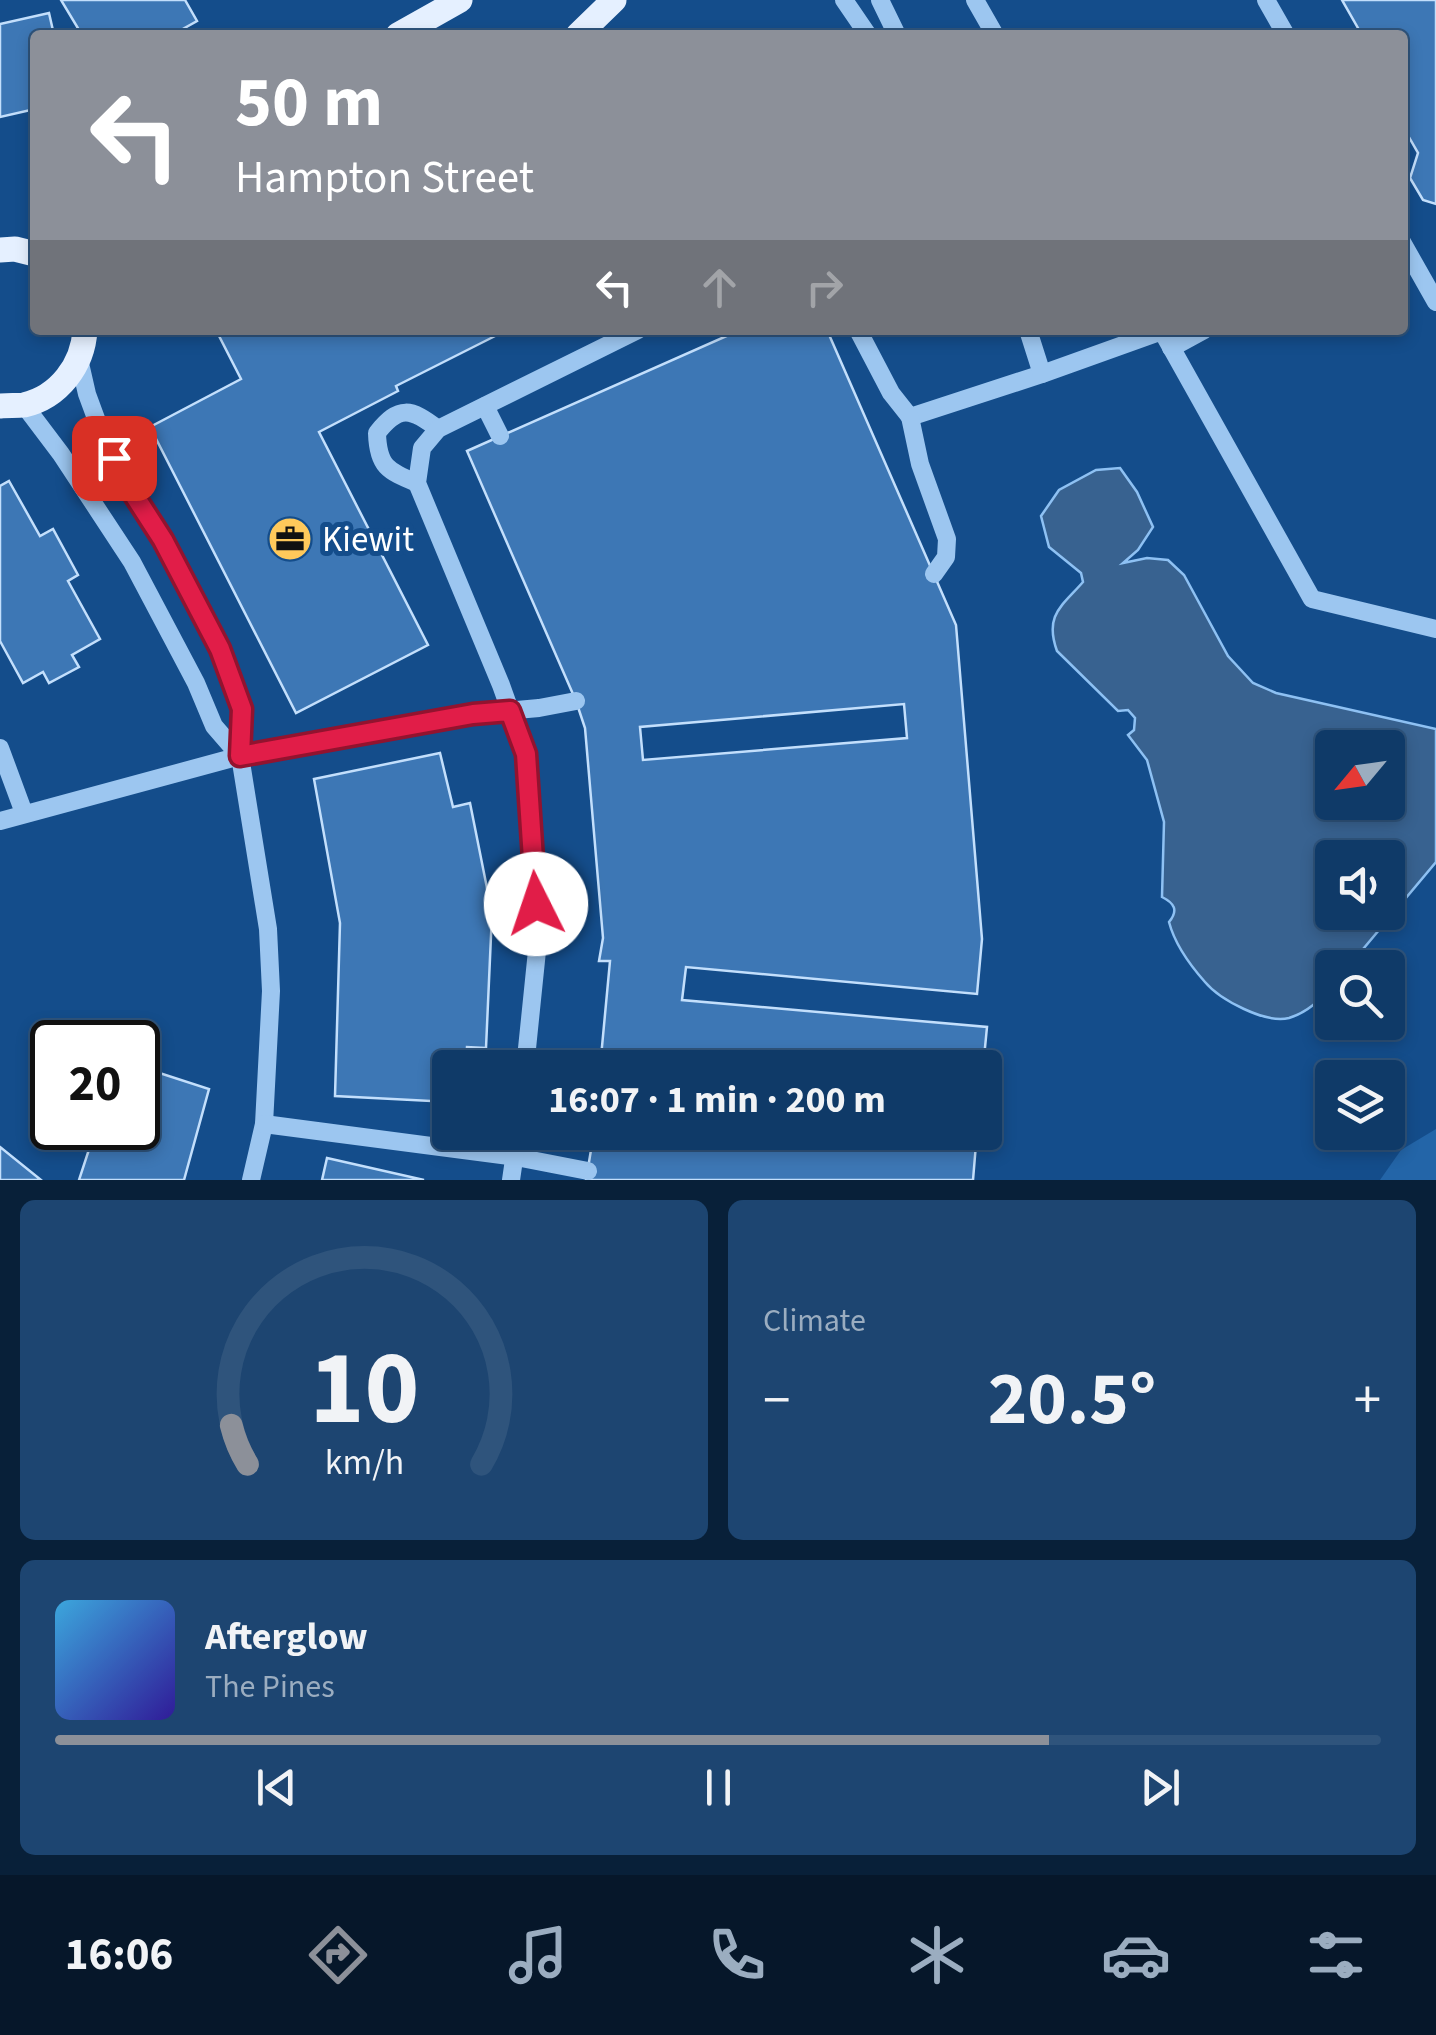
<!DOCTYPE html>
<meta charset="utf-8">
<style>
body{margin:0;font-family:"Source Sans 3",sans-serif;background:#1d4571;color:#f1f3f6;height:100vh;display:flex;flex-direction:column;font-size:38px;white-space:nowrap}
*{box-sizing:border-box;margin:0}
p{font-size:32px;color:#9badc0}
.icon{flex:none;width:55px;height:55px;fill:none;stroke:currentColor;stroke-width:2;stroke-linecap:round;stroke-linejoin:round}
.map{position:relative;height:1180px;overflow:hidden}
.details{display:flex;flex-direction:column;gap:20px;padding:20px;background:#082039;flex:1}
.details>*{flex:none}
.top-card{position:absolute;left:30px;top:30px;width:1378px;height:305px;border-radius:10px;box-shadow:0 5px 15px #0003,0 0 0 2px #2f547c;background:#8c9099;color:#fff;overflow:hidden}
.needle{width:65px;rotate:241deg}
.controls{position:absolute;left:1315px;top:730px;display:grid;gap:20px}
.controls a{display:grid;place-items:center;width:90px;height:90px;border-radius:10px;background:#0f3a68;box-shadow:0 5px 15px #0003,0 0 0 2px #2f547c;font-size:50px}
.speed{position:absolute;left:30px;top:1020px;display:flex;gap:20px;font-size:50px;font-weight:700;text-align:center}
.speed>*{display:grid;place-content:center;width:130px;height:130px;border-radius:50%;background:#0f3a68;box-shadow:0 5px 15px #0003,0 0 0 2px #2f547c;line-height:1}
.speed .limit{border:5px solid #111;border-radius:15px;background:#fff;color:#111}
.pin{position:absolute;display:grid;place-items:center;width:85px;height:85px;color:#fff;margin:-42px;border-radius:20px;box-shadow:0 5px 15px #0006}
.me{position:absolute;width:110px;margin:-55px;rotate:356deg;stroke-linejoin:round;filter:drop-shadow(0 0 8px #0008)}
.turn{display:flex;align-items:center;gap:35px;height:210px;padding:0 40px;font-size:45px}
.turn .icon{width:130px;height:130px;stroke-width:2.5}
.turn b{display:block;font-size:70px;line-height:85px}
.lanes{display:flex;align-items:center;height:95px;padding:0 40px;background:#0003;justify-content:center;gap:50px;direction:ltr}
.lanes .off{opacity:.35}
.big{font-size:75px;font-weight:700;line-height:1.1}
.details .tile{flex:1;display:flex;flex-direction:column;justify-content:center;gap:15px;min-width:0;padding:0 35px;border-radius:15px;background:#1d4571}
.details .dial{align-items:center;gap:0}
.dial svg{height:260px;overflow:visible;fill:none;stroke:#2f547c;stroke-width:7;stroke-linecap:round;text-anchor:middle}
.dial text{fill:#f1f3f6;stroke:none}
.song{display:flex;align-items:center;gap:30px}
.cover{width:120px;height:120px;border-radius:15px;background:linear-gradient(135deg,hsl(200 70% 55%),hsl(250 70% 35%))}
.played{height:10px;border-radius:5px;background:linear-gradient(90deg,#8c9099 75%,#2f547c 75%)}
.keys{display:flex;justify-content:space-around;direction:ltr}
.heat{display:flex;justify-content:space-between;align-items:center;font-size:55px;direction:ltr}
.details .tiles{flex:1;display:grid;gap:20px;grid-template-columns:1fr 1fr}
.tile:last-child{grid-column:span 2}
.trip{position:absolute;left:432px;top:1050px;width:570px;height:100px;border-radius:10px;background:#0f3a68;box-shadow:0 5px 15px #0003,0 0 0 2px #2f547c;font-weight:700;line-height:100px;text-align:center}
.menu{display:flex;height:160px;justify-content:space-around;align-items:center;background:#06172a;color:#9badc0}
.menu .icon{width:70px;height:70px}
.menu .on{color:#8c9099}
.menu b{font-size:45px;color:#f1f3f6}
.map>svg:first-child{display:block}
.green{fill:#2365a8}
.water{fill:#386290;stroke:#8ec1f3;stroke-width:2.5;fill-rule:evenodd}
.building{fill:#3d77b5;stroke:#c3dffc;stroke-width:2.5;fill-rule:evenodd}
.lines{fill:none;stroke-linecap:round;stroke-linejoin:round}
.minor{stroke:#9cc6f0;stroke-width:18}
.major{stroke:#e5f0ff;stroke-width:25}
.route-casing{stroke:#92132f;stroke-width:25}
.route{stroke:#e11d48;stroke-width:18}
.labels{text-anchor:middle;stroke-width:10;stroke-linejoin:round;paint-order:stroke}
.poi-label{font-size:35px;fill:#fff;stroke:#144d8b;text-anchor:start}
</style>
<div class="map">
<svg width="1436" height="1180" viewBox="0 0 1436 1180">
<rect width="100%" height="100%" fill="#144d8b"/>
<!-- green -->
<polygon class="green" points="1436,1129 1436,1180 1380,1180 1401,1150"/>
<!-- water -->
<path class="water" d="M1120 468 1137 492 1153 527 1138 550 1123 563 1147 558 1168 560 1184 575 1228 656 1253 683 1276 693 1436 729V862L1348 967 1332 968V986C1320 1000 1308 1012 1289 1018 1266 1024 1220 1000 1205 982 1189 964 1175 945 1169 922 1179 910 1174 903 1162 897L1164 822 1147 760 1128 735 1134 730 1135 718 1128 710 1118 711 1057 651C1044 615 1062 606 1083 582L1081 573 1049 547 1041 516 1059 490 1096 470ZM1332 748H1388V802H1332ZM1332 858H1388V912H1332Z"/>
<!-- building -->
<g class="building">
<polygon points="61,0 185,0 197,21 172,35 82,35"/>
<polygon points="1342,0 1436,0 1436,204 1423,200 1410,178 1418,153 1402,125 1402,35 1362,35"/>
<polygon points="49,13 54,35 35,35 35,109 0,117 0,24"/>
<polygon points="216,330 507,330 396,386 398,391 319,432 428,645 296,713 150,427 241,379"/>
<path d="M740 330H827L956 625 982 939 977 994 686 967 682 1000 987 1027 983 1068H600L610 961H599L603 938 585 728 576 701 467 451ZM904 704 907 738 643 760 640 727Z"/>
<polygon points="9,481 40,536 53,529 78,575 68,581 100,639 72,655 79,667 49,683 43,672 23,683 0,641 0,486"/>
<polygon points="440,753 453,807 470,803 492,913 486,1048 467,1047 466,1068 450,1068 450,1102 335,1096 340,923 314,779"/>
<polygon points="141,1067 209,1089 184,1180 79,1180 96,1128 138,1128 138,1072"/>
<polygon points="594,1132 977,1132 973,1180 586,1180"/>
<polygon points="0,1147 41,1180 0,1180"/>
<polygon points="327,1158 424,1180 322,1180"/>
</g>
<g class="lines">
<!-- minor -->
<g class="minor">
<polyline points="844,0 868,35"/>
<polyline points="880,0 897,35"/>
<polyline points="975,0 995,35"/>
<polyline points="1266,0 1286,35"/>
<polyline points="1402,242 1436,302"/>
<polyline points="858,330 891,393 910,417 1042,374 1162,331 1312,599 1436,629"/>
<polyline points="1028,330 1042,374"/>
<polyline points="1171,348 1204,330"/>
<polyline points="79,359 87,394 101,432 127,484 163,541 220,649 242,709 240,756 268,929 271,991 264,1124 251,1180"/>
<polyline points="24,405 61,454 132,562 196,683 214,726 240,756"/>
<polyline points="485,406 500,436"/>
<polyline points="910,417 920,464 947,539 946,557 934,574"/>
<path d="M417 483C388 471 378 467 377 433 399 405 411 408 438 429"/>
<polyline points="0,748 24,813"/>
<polyline points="0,821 240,756 473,714 539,708 576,701"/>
<polyline points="525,1068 538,941 526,755 501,685 417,483 422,448 438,429 638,330"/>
<polyline points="264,1124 516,1157 588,1171"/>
<polyline points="511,1180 518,1132"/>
</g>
<!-- major -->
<g class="major">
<polyline points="398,35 460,0"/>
<polyline points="578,35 614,0"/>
<polyline points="0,250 15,249 35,254"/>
<path d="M0 406C8 405 17 406 24 405 59 397 83 365 85 330"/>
</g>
</g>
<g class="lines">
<defs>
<polyline id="route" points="114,458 127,484 163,540 220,649 242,709 240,756 473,714 510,711 526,754 536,904"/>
</defs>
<!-- route casing -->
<use href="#route" class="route-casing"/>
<!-- route -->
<use href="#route" class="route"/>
</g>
<!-- icons -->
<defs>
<symbol id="office-disc" viewBox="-11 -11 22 22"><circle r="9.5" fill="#ffc95b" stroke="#144d8b"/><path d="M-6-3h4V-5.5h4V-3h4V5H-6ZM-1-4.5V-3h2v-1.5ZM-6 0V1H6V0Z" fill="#111"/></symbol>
</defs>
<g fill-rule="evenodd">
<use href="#office-disc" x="265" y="514" width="50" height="50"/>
</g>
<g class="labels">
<!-- poi labels -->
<g class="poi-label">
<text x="322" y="551">Kiewit</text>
</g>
</g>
</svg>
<div class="controls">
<a><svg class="needle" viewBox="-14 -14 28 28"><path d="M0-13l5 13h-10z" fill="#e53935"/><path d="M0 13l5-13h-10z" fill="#9badc0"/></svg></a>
<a><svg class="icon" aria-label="sound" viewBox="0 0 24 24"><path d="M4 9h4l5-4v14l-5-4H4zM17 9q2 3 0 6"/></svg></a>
<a><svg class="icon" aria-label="search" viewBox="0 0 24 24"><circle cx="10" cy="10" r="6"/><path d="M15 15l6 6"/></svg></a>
<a><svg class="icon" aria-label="layers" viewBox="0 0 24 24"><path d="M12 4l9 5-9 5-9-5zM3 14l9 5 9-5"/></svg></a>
</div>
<div class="speed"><div class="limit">20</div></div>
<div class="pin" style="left:114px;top:458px;background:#d93025"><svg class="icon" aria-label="arrive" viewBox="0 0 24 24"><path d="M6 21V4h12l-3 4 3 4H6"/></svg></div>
<svg class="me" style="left:536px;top:904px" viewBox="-20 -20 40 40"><circle r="19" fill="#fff"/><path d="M0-13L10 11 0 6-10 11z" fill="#e11d48"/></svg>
<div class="trip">16:07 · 1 min · 200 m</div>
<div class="top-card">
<div class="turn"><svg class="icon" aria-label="left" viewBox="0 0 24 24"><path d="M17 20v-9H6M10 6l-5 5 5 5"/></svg><div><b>50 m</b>Hampton Street</div></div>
<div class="lanes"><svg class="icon" aria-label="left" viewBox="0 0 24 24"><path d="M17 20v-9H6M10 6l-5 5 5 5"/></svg><svg class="icon off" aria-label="ahead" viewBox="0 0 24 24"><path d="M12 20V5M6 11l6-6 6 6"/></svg><svg class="icon off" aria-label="right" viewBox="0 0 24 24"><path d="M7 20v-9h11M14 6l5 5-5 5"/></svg></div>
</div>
</div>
<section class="details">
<div class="tiles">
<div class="tile dial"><svg viewBox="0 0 100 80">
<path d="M14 69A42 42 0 1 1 86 69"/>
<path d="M14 69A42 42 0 0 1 9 57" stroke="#8c9099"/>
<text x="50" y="56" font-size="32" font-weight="700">10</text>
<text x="50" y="72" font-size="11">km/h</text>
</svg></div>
<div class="tile"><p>Climate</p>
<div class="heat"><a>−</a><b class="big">20.5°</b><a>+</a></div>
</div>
<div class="tile">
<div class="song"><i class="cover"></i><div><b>Afterglow</b><p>The Pines</p></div></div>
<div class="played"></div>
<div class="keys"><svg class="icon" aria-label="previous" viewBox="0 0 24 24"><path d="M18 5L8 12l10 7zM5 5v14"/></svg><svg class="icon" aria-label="pause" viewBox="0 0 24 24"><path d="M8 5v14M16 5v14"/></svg><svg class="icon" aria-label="next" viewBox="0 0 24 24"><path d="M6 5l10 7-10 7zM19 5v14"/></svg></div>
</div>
</div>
</section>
<nav class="menu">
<b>16:06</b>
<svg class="icon on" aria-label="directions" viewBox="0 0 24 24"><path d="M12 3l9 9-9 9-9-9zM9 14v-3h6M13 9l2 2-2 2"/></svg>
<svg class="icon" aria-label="music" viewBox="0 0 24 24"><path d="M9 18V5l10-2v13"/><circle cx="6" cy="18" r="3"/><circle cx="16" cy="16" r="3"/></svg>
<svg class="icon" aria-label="phone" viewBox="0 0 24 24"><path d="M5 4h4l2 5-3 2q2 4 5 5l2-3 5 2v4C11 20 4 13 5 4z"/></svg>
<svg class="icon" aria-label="climate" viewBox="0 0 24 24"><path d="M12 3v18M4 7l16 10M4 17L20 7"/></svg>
<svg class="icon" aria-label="car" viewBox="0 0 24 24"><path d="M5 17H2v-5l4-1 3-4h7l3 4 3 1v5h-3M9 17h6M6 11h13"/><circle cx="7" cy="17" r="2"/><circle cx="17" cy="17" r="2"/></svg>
<svg class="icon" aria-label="filters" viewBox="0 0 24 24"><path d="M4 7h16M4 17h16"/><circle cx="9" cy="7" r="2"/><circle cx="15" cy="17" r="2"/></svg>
</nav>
